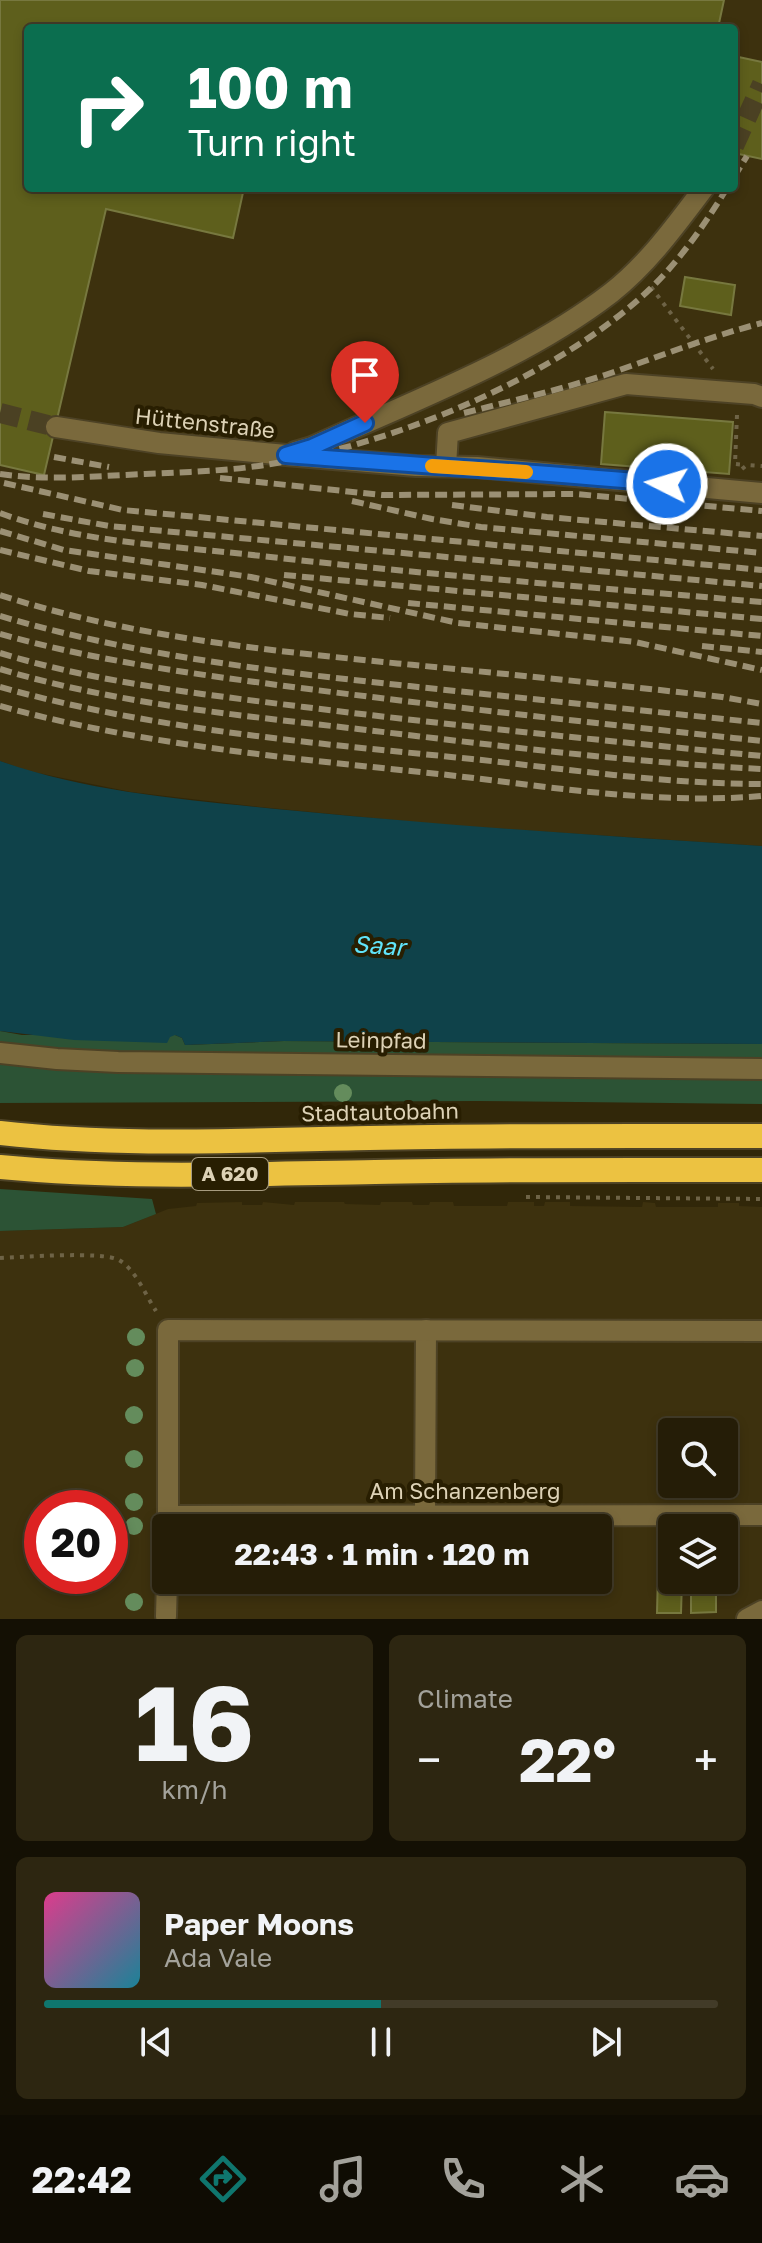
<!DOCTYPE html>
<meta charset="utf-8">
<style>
body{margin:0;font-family:"Golos Text",sans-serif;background:#2d2611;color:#f1f3f6;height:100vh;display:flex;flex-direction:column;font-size:30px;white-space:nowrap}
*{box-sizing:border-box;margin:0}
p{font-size:26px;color:#a3a29b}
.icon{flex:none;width:44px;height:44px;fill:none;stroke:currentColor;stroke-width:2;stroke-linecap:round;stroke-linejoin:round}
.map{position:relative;height:1619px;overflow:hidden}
.panel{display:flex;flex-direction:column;gap:16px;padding:16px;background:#141004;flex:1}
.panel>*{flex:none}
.guide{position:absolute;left:24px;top:24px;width:714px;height:168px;border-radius:8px;box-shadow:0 4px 12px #0003,0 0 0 2px #423b28;background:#0b6e4f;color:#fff;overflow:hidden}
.tools{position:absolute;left:658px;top:1418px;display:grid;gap:16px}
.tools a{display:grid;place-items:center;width:80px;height:80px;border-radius:8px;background:#251d07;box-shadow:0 4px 12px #0003,0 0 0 2px #423b28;font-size:40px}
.speed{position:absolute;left:24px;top:1490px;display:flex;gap:16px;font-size:40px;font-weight:700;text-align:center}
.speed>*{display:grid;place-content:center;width:104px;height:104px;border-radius:50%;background:#251d07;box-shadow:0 4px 12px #0003,0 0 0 2px #423b28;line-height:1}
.speed .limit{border:12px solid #d22;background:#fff;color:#111}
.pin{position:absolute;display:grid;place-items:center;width:68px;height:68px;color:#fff;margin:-82px -34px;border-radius:50% 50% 50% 0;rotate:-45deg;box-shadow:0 0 8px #0007}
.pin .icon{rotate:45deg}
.me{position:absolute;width:88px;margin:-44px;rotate:275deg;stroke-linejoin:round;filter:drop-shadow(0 0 6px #0008)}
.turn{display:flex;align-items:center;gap:28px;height:168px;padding:0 32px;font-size:36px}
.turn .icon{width:104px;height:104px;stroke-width:2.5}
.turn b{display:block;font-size:56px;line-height:68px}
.big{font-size:60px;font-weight:700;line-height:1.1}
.panel .widget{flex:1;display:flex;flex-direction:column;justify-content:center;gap:12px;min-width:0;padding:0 28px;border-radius:12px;background:#2d2611}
.panel .dial{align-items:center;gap:0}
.dial b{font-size:104px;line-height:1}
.song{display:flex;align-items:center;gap:24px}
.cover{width:96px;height:96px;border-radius:12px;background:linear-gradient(135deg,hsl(330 70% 55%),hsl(190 70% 35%))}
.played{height:8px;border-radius:4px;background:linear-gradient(90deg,#0f766e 50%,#423b28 50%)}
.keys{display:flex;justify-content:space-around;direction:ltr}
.heat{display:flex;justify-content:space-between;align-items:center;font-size:44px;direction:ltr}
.panel .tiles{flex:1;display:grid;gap:16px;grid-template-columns:1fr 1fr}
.widget:last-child{grid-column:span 2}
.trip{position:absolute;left:152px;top:1514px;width:460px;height:80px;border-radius:8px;background:#251d07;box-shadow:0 4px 12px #0003,0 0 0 2px #423b28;font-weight:700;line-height:80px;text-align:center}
.tab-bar{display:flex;height:128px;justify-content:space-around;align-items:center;background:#0f0c03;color:#a3a29b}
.tab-bar .icon{width:56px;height:56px}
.tab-bar .active{color:#0f766e}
.tab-bar b{font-size:36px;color:#f1f3f6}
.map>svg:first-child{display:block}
.built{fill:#3d310e;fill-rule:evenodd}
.green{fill:#2c5335}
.water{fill:#0f424a}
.building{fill:#5e5f1c;stroke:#77783f;stroke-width:2}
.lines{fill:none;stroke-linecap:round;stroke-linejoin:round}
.minor-tunnel{stroke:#4b4123;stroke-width:20;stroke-dasharray:20 10;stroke-linecap:butt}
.minor-casing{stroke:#4d4225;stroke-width:24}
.highway-casing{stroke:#4d4225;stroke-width:28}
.path{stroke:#6e6346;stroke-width:4;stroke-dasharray:4 6;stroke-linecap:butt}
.minor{stroke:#7a693c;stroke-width:20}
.highway{stroke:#ecc241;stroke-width:24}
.rail{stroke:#9b9074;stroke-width:6;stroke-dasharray:12 6;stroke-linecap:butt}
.tree{fill:#648c5c}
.route-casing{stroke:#114b97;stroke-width:20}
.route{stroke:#1a73e8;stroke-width:14}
.slow{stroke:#f59e0b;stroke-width:14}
.labels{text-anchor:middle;stroke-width:8;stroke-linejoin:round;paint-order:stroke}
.shield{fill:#281e01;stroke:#a79c80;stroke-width:2}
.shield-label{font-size:20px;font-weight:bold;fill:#ddd2b6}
.street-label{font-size:22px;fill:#ddd2b6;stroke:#281e01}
.water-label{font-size:24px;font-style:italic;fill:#60e4fa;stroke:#281e01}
</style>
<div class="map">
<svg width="762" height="1619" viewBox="0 0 762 1619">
<rect width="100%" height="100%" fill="#312709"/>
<!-- built -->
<g class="built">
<path d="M0 0H762V846L445 825 260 807 131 792 28 771 0 761ZM28 28H734V188H28Z"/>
<path d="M242 1202V1205H262L263 1202 294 1205 295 1202H344L345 1204 380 1205 381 1202H412L413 1205H429L430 1202H453L454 1206H507L508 1202H534V1206H544L545 1202H570V1206L642 1207 643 1202 655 1203 656 1207H718V1203H739V1206L762 1207V1619H0V1231L123 1227 168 1209 196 1206 197 1203ZM672 1432H724V1484H672ZM42 1508H110V1576H42ZM166 1528H598V1580H166ZM672 1528H724V1580H672Z"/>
</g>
<!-- green -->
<g class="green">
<polygon points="0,1031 22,1035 175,1035 182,1038 185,1045 284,1041 762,1044 762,1104 477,1101 0,1103"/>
<polygon points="0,1189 152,1199 156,1214 123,1227 0,1231"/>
</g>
<!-- water -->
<path class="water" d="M0 761C94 794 199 801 298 811 452 826 607 836 762 846V1044L284 1041 185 1045 182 1038 175 1035 170 1037 167 1043 74 1040 0 1031Z"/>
<!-- building -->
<g class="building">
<polygon points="0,0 724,0 718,28 28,28 28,188 244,188 233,238 106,209 44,475 0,465"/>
<polygon points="734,56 762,62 762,159 734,153"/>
<polygon points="685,277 735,285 731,315 680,306"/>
<polygon points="605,412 733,422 729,474 601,464"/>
<polygon points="658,1572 672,1572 672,1580 682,1580 681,1613 657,1613"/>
<polygon points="691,1580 716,1580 716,1612 691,1613"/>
</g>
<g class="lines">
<!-- minor-tunnel -->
<g class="minor-tunnel">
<polyline points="734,146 762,84"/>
<polyline points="0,413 56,427"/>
</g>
<defs>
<g id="minor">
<polyline points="56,427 159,443 286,455 416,466 477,467 762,493"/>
<path d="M295 452 312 447C412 401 524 360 611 293 648 264 676 225 704 188"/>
<polyline points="446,466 448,433 626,384 754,394 762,397"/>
<polyline points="0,1053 57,1059 118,1062 762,1069"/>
<polyline points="425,1514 426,1330"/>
<polyline points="168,1516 762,1515"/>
<polyline points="168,1528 168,1330 762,1331"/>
<polyline points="166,1616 167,1580"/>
<polyline points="747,1619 762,1611"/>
</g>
<g id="highway">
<path d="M0 1133C122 1147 246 1140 369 1138 500 1135 631 1136 762 1136"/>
<path d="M0 1167C124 1179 250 1174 375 1172 504 1169 633 1170 762 1170"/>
</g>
</defs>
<!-- minor casing -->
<use href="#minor" class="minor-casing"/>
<!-- highway casing -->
<use href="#highway" class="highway-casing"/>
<!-- path -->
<g class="path">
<polyline points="651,287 713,369"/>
<polyline points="737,415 735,464 745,465"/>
<polyline points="742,469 747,465 762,466"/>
<polyline points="526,1197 762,1199"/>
<path d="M0 1258C23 1257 103 1251 119 1260 136 1270 146 1296 156 1311"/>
</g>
<!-- minor -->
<use href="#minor" class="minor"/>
<!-- highway -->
<use href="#highway" class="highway"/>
<!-- rail -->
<g class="rail">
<polyline points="734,177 747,156"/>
<path d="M464 413C511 401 559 390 605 375 658 357 708 337 762 323"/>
<polyline points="54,457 109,467"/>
<path d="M0 474C48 481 96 476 145 474 187 472 230 471 271 464 397 443 557 377 650 289 681 259 705 224 727 188"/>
<polyline points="220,478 382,495 576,494 762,511"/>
<polyline points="4,483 123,510 762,570"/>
<polyline points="352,501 432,519 481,527 762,553"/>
<polyline points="452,505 547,517 762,536"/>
<path d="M0 513C77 542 163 545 244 554 416 574 589 587 762 602"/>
<polyline points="43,514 109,526 762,586"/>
<polyline points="0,531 64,550 251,577 458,623 635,642 762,670"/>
<polyline points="0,550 89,571 202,585 350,614 390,618"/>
<polyline points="284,575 762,619"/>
<path d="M0 595C123 635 255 649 383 662 496 673 609 684 722 697L762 704"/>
<polyline points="408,603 762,636"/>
<path d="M0 616C136 656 277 672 418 687 533 699 647 711 762 723"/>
<path d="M0 634C104 663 209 676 316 690 464 709 613 725 762 741"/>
<polyline points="702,646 762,652"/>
<path d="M0 653C98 683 202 694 304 707 456 726 609 741 762 756"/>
<path d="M0 669C116 704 238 715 358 729 492 745 627 762 762 769"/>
<path d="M0 687C154 730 314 743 472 759 568 769 665 784 762 784"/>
<path d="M0 706C146 746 299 759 448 775 552 787 657 805 762 796"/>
</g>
</g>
<!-- trees -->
<g class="tree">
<circle cx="343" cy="1093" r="9"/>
<circle cx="136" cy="1337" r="9"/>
<circle cx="135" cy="1368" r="9"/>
<circle cx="134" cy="1415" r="9"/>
<circle cx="134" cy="1459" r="9"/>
<circle cx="134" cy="1502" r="9"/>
<circle cx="134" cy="1526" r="9"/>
<circle cx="134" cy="1602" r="9"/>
</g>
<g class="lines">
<defs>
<path id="route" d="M365 423 312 447 286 455C413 465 540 472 667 484"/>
</defs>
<!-- route casing -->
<use href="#route" class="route-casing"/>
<!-- route -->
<use href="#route" class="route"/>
<!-- slow -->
<polyline class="slow" points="432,466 526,472"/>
</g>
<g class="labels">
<!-- shield labels -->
<rect class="shield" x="192" y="1158" width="76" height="32" rx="6"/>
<g class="shield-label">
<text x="230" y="1181">A 620</text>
</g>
<!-- street labels -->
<g class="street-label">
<text transform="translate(205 423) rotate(6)" y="8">Hüttenstraße</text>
<text transform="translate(381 1040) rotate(1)" y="8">Leinpfad</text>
<text transform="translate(380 1112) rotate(-1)" y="8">Stadtautobahn</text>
<text x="465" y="1499">Am Schanzenberg</text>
</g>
<!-- water labels -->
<g class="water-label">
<text transform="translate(379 946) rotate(4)" y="8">Saar</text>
</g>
</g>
</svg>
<div class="tools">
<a><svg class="icon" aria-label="search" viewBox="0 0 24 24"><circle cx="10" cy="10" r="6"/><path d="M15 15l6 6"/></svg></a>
<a><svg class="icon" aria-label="layers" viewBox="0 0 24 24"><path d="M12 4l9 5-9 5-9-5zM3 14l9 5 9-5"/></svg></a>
</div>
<div class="speed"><div class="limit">20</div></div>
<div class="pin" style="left:365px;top:423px;background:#d93025"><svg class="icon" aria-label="arrive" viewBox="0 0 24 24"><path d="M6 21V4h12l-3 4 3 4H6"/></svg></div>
<svg class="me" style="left:667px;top:484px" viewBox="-20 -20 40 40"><circle r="17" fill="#1a73e8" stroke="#fff" stroke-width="3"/><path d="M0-11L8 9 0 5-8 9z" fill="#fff"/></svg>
<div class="trip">22:43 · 1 min · 120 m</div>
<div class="guide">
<div class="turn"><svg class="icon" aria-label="right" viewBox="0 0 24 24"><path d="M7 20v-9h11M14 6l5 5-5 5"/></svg><div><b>100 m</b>Turn right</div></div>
</div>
</div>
<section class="panel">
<div class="tiles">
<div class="widget dial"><b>16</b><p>km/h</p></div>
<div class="widget"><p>Climate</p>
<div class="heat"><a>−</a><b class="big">22°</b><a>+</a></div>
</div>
<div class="widget">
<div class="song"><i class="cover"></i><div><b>Paper Moons</b><p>Ada Vale</p></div></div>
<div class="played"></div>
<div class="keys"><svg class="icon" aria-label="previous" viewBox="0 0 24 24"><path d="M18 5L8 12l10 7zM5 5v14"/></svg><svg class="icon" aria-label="pause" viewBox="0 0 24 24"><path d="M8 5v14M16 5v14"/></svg><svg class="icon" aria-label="next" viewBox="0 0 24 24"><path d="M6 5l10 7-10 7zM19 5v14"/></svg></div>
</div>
</div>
</section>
<nav class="tab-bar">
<b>22:42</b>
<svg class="icon active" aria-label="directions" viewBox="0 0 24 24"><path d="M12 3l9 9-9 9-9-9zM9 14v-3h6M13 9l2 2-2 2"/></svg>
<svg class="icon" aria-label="music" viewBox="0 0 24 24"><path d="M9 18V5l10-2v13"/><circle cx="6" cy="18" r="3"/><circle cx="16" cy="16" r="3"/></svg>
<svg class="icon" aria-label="phone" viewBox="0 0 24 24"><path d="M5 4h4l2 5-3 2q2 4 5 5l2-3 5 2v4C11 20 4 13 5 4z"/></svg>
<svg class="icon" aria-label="climate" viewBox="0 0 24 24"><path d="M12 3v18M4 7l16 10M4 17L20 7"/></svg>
<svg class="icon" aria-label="car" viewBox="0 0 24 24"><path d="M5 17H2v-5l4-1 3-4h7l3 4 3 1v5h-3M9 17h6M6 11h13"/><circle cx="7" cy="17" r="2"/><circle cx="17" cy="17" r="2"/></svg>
</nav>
